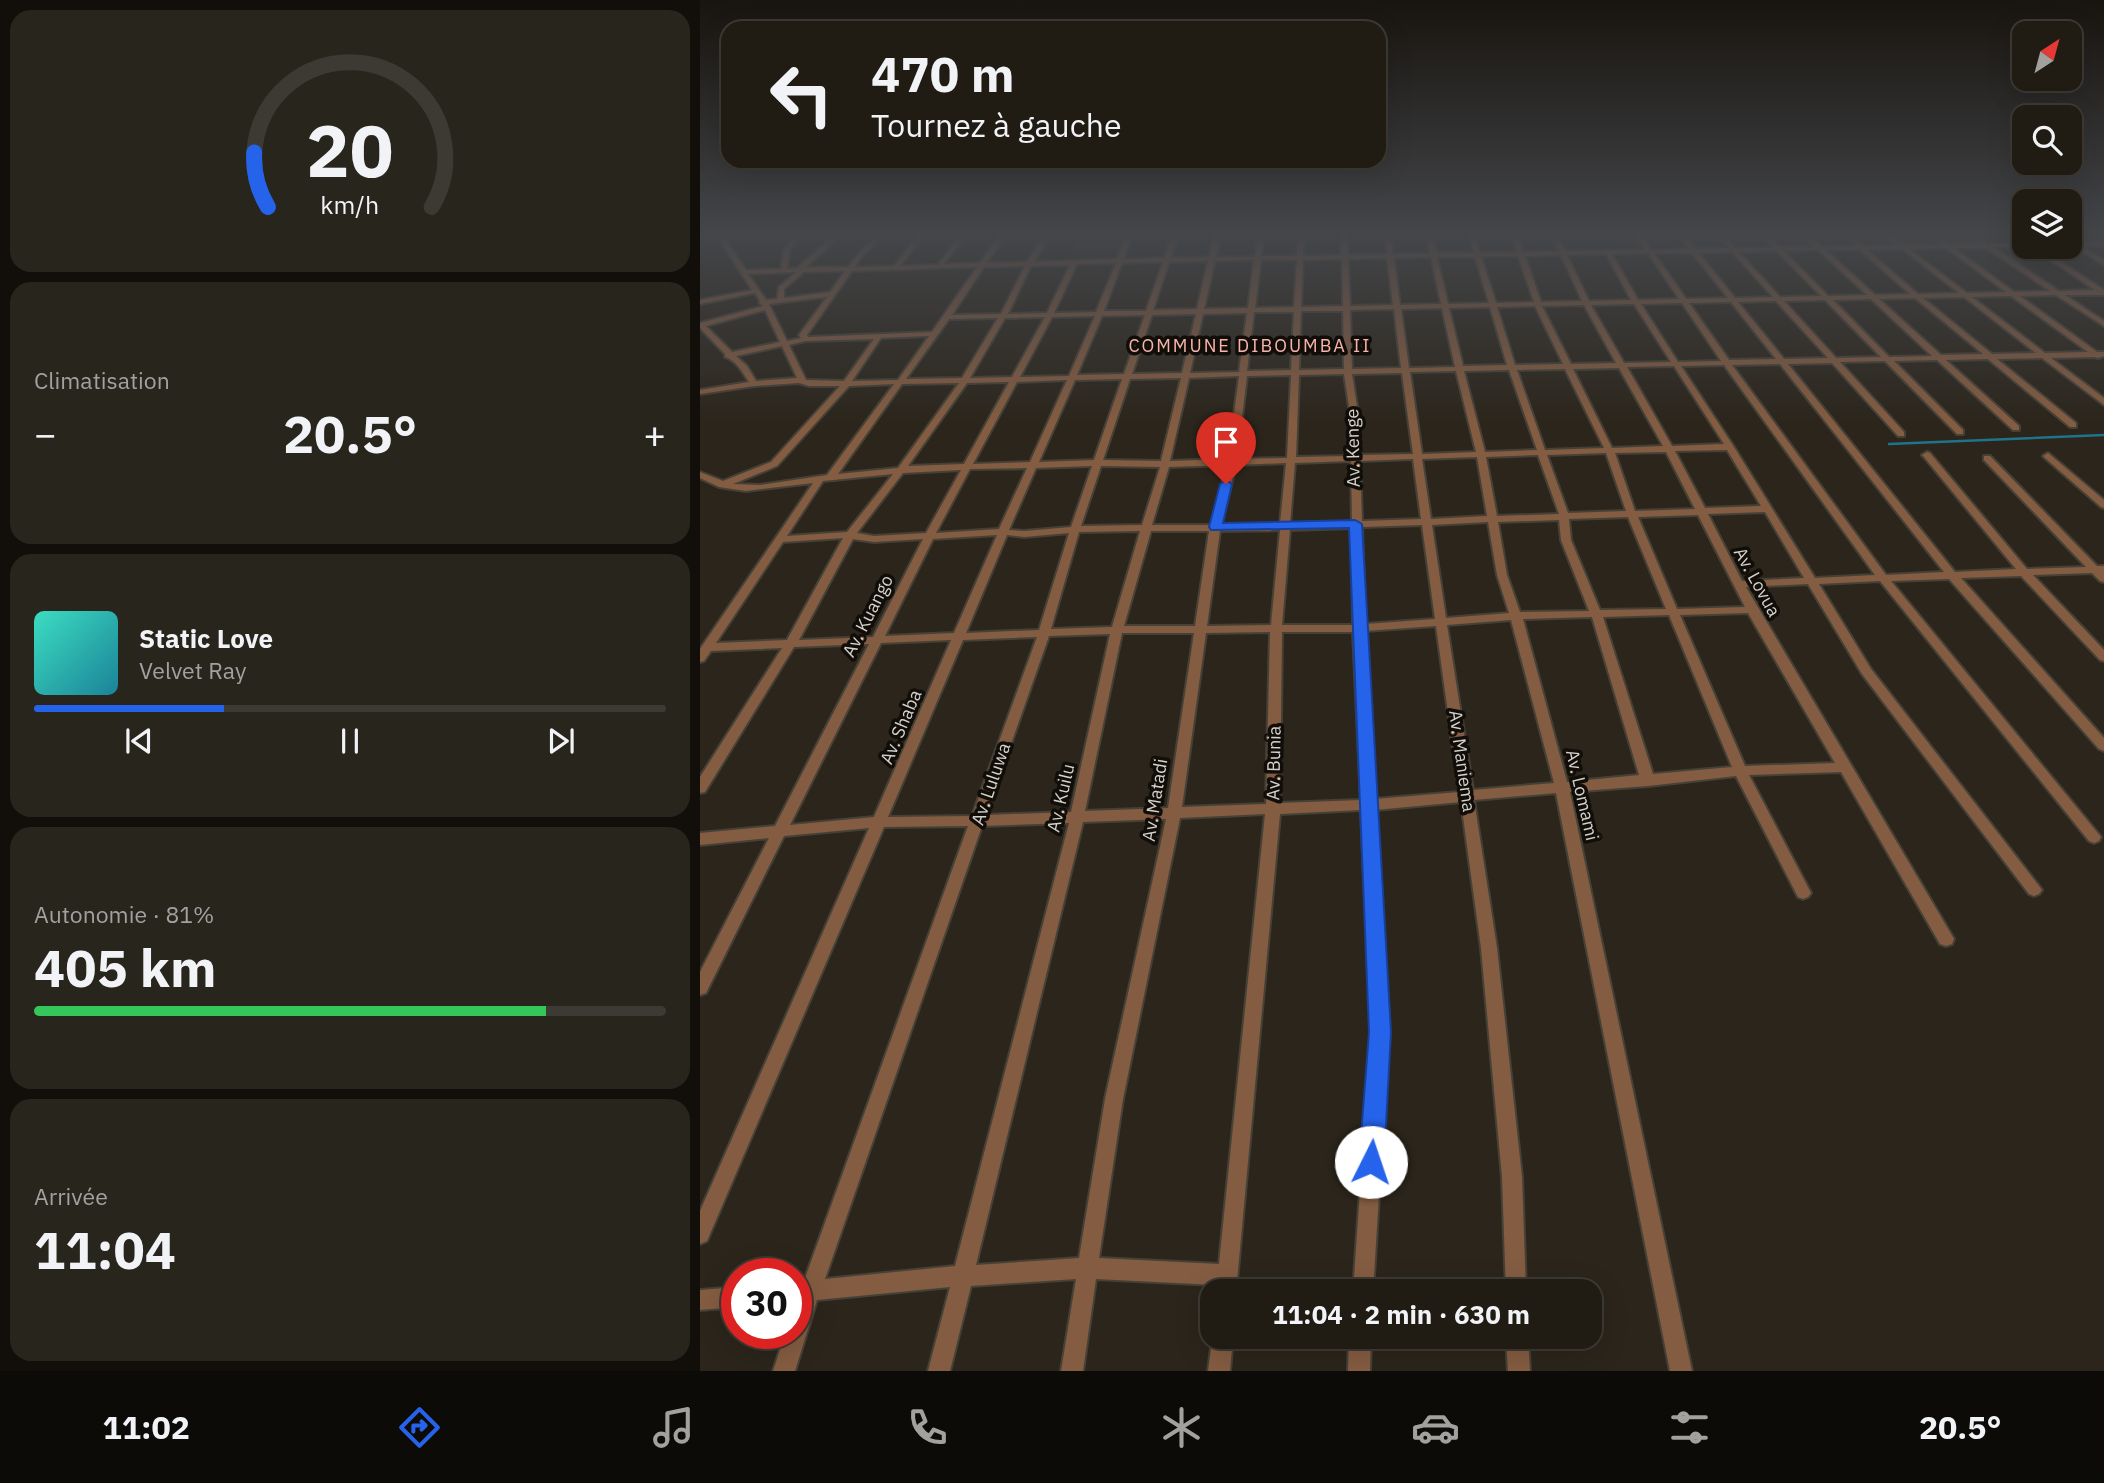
<!DOCTYPE html>
<html lang="fr">
<meta charset="utf-8">
<style>
body{margin:0;font-family:"IBM Plex Sans",sans-serif;background:#28251d;color:#f1f3f6;height:100vh;display:flex;flex-direction:column;font-size:26px;white-space:nowrap}
*{box-sizing:border-box;margin:0}
p{font-size:23px;color:#a2a1a0}
.icon{flex:none;width:38px;height:38px;fill:none;stroke:currentColor;stroke-width:2;stroke-linecap:round;stroke-linejoin:round}
.map{position:relative;flex:1;overflow:hidden}
.details{display:flex;flex-direction:column;gap:10px;padding:10px;background:#120f0b;width:700px}
.details>*{flex:none}
.guide{position:absolute;left:21px;top:21px;width:665px;height:147px;border-radius:21px;box-shadow:0 7px 28px #0002,0 0 0 2px #3d3a34;background:#201c14;color:#f1f3f6;overflow:hidden}
.needle{width:46px;rotate:36deg}
.controls{position:absolute;left:1312px;top:21px;display:grid;gap:14px}
.controls a{display:grid;place-items:center;width:70px;height:70px;border-radius:14px;background:#201c14;box-shadow:0 7px 28px #0002,0 0 0 2px #3d3a34;font-size:35px}
.speed{position:absolute;left:21px;top:1258px;display:flex;gap:14px;font-size:35px;font-weight:700;text-align:center}
.speed>*{display:grid;place-content:center;width:91px;height:91px;border-radius:50%;background:#201c14;box-shadow:0 7px 28px #0002,0 0 0 2px #3d3a34;line-height:1}
.speed .limit{border:10px solid #d22;background:#fff;color:#111}
.pin{position:absolute;display:grid;place-items:center;width:60px;height:60px;color:#fff;margin:-72px -30px;border-radius:50% 50% 50% 0;rotate:-45deg;box-shadow:0 0 7px #0007}
.pin .icon{rotate:45deg}
.me{position:absolute;width:77px;margin:-38px;rotate:4deg;stroke-linejoin:round;filter:drop-shadow(0 0 5px #0008)}
.turn{display:flex;align-items:center;gap:24px;height:147px;padding:0 35px;font-size:32px}
.turn .icon{width:91px;height:91px;stroke-width:2.5}
.turn b{display:block;font-size:49px;line-height:60px}
.big{font-size:52px;font-weight:700;line-height:1.1}
.details .widget{flex:1;display:flex;flex-direction:column;justify-content:center;gap:10px;min-width:0;padding:0 24px;border-radius:21px;background:#28251d}
.details .dial{align-items:center;gap:0}
.dial svg{height:182px;overflow:visible;fill:none;stroke:#3d3a34;stroke-width:7;stroke-linecap:round;text-anchor:middle}
.dial text{fill:#f1f3f6;stroke:none}
.song{display:flex;align-items:center;gap:21px}
.cover{width:84px;height:84px;border-radius:10px;background:linear-gradient(135deg,hsl(170 70% 55%),hsl(190 70% 35%))}
.played{height:7px;border-radius:4px;background:linear-gradient(90deg,#2563eb 30%,#3d3a34 30%)}
.keys{display:flex;justify-content:space-around;direction:ltr}
.heat{display:flex;justify-content:space-between;align-items:center;font-size:38px;direction:ltr}
.charge{height:10px;border-radius:5px;background:linear-gradient(90deg,#34c759 81%,#3d3a34 0)}
.trip{position:absolute;left:500px;top:1279px;width:402px;height:70px;border-radius:21px;background:#201c14;box-shadow:0 7px 28px #0002,0 0 0 2px #3d3a34;font-weight:700;line-height:70px;text-align:center}
.dock{display:flex;height:112px;justify-content:space-around;align-items:center;background:#0d0b08;color:#a2a1a0}
.dock .icon{width:49px;height:49px}
.dock .current{color:#2563eb}
.dock b{font-size:32px;color:#f1f3f6}
main{display:flex;flex:1;min-height:0}
.map>svg:first-child{display:block}
.built{fill:#393021}
.lines{fill:none;stroke-linecap:round;stroke-linejoin:round}
.stream{stroke:#1e748c;stroke-width:2.5}
.minor-casing{stroke:#464137;stroke-width:4}
.minor{fill:#845c41;fill-rule:evenodd}
.route{fill:#2563eb;stroke:#184099;stroke-width:2}
.labels{text-anchor:middle;stroke-width:7;stroke-linejoin:round;paint-order:stroke}
.far-quarter-label{font-size:18px;letter-spacing:2px;fill:#f8b4ab;stroke:#110e0a}
.street-label{font-size:18px;fill:#d5d1cb;stroke:#110e0a}
</style>
<main>
<section class="details">
<div class="widget dial"><svg viewBox="0 0 100 80">
<path d="M14 69A42 42 0 1 1 86 69"/>
<path d="M14 69A42 42 0 0 1 8 45" stroke="#2563eb"/>
<text x="50" y="56" font-size="32" font-weight="700">20</text>
<text x="50" y="72" font-size="11">km/h</text>
</svg></div>
<div class="widget"><p>Climatisation</p>
<div class="heat"><a>−</a><b class="big">20.5°</b><a>+</a></div>
</div>
<div class="widget">
<div class="song"><i class="cover"></i><div><b>Static Love</b><p>Velvet Ray</p></div></div>
<div class="played"></div>
<div class="keys"><svg class="icon" aria-label="previous" viewBox="0 0 24 24"><path d="M18 5L8 12l10 7zM5 5v14"/></svg><svg class="icon" aria-label="pause" viewBox="0 0 24 24"><path d="M8 5v14M16 5v14"/></svg><svg class="icon" aria-label="next" viewBox="0 0 24 24"><path d="M6 5l10 7-10 7zM19 5v14"/></svg></div>
</div>
<div class="widget"><p>Autonomie · 81%</p><b class="big">405 km</b><div class="charge"></div></div>
<div class="widget"><p>Arrivée</p><b class="big">11:04</b></div>
</section>
<div class="map">
<svg width="1404" height="1371" viewBox="0 0 1404 1371">
<rect width="100%" height="100%" fill="#2b251b"/>
<!-- built -->
<polygon class="built" points="383,233 429,233 420,252 372,253"/>
<g class="lines">
<!-- stream -->
<polyline class="stream" points="1189,444 1404,435"/>
<defs>
<g id="minor">
<path d="M15 233H21L46 270 81 269 84 249 99 233H105L90 249 87 269 97 268 137 233H144L106 267H148L159 253 180 233H187L163 255 155 267 194 266 220 233H226L200 266 238 265 262 233H268L244 264 280 263 301 233H307L287 263 327 262 346 233H352L334 262 417 259 427 233H433L424 259 464 258 473 233H479L471 258 509 257 515 233H521L516 257H555L558 233H564L561 256H597L598 233H604L603 256 641 255V233H647L648 255 687 254 684 233H690L693 254H730L726 233H732L737 253H774L768 233H774L780 253 817 252 811 233H817L823 252 859 251 851 233H857L865 251 945 250 934 233H940L952 250 989 249 977 233H983L996 249 1029 248 1015 233H1021L1035 248H1073L1059 233H1065L1080 247H1114L1100 233H1107L1122 247 1156 246 1142 233H1149L1163 246 1197 245 1182 233H1189L1205 245H1241L1226 233H1233L1249 244H1280L1265 233H1272L1288 244 1325 243V247H1294L1359 291 1395 290 1331 247H1338L1404 290V295H1365L1404 321V326L1356 295 1320 296 1397 352H1404V356L1398 358 1394 357 1351 358 1404 398V405L1342 358 1297 359 1376 423V427H1370L1288 359 1246 360 1319 426V430H1313L1237 360 1194 361 1263 430V434H1257L1185 361 1140 362 1204 432V436H1198L1132 363 1088 364 1255 572 1316 569 1224 457 1222 455 1227 452 1230 453 1327 569 1386 567 1284 460V456H1290L1397 566H1404V582L1400 581 1392 573 1333 575 1404 650V661L1400 660 1321 576 1261 578 1404 738V751L1399 749 1249 579 1191 581 1401 837 1399 841 1394 843 1389 841 1180 581 1119 584 1171 669 1339 886 1342 890 1339 894 1334 896 1329 894 1162 674 1108 584 1046 587 1254 939 1252 944 1246 946 1240 944 1141 772 1049 775 1111 893 1108 897 1103 899 1098 897 1036 776 948 786 870 792 992 1371H970L856 793 774 800 797 948 822 1177 826 1292H806L802 1177 781 948 761 802 675 810 689 1032 673 1292H653L671 1032 661 810 580 814 536 1292H516V1285L396 1279 383 1371H361L376 1279 271 1286 250 1371H228L250 1287 117 1300 95 1371H73L85 1334H96V1282L104 1281 268 826 184 827 7 1241 0 1244V1211L169 828 84 836 6 993 0 995V972L69 838 0 845V833L75 826 169 644 94 647 5 792 0 793V777L82 648 11 651 4 661 0 662V649L113 483 46 491 19 487 0 478V472L23 481 71 462 140 386H109L99 383 54 386 0 394V390L49 382C43 373 36 360 25 357V354L0 328V323L63 306 59 303 60 301 55 293 0 304V300L52 290ZM1246 248 1306 292 1267 293 1209 249ZM1254 248H1286L1350 291 1314 292ZM1202 249 1259 293 1218 294 1167 250ZM1118 250 1167 295 1128 296 1084 251ZM1126 250H1160L1210 294 1175 295ZM1077 251 1121 296 1080 297 1039 252ZM1032 252 1073 297 1035 298 999 253ZM948 253 979 299 938 300 912 254ZM954 253H992L1028 298 986 299ZM906 254 931 300 889 301 867 255ZM861 255 882 301 841 302 825 256ZM781 256H818L834 302 796 303ZM731 257 741 304 700 305 694 258ZM737 257H775L789 303 748 304ZM687 258 693 305 650 306 648 259ZM642 259 643 306 601 307 603 260ZM554 260 548 308 504 309 515 261ZM561 260H597L594 307 555 308ZM508 261 497 309 453 310 469 262ZM463 262 446 311H404L422 263ZM416 263 396 312 354 313 377 264ZM370 265 347 313 308 314 331 266ZM325 266 301 314 252 315 284 267ZM277 267 232 332 108 337 107 335 152 271ZM145 271 130 292 84 298V289L104 272ZM96 272 79 287 77 299 66 300 48 274ZM1311 296 1388 352 1345 353 1272 297ZM127 297 99 335 101 338 87 341 69 304ZM1264 297 1336 353 1292 354 1223 298ZM1215 298 1283 354 1241 355 1179 299ZM1171 299 1232 356 1189 357 1133 300ZM1125 300 1181 357 1136 358 1084 301ZM1076 301 1128 358 1084 359 1038 302ZM1031 302 1076 359 1029 360 989 303ZM982 303 1021 361 978 362 941 304ZM934 304 971 362 924 363 891 305ZM884 305 916 363 871 364 842 306ZM835 306 863 364 815 365 797 307ZM790 307 807 365 763 366 749 308ZM742 308 755 367 709 368 701 309ZM694 309 701 368 652 369 650 310ZM65 310 80 342 32 352 6 326ZM601 311H643L644 369 599 370ZM554 312H594L591 370 547 371ZM547 313 539 372 490 373 503 314ZM496 314 482 373 432 374 452 315ZM445 315 424 374 377 375 402 316ZM395 316 369 376 320 377 352 317ZM345 317 312 377 270 378 305 318ZM298 318 262 378 206 379 249 319ZM229 336 198 380 152 381 181 338ZM174 339 144 381 106 380 89 345 105 341ZM82 346 97 378 56 381 47 366 36 356ZM1080 364 1244 572 1186 575 1032 365ZM1024 365 1175 575 1115 578 1034 447 981 366ZM974 366 1024 444 972 446 927 367ZM919 368 963 446 912 448 873 369ZM865 369 904 448 845 450 817 370ZM809 370 837 450 785 452 764 371ZM756 371 776 452 722 454 710 372ZM702 373 713 454 660 455 658 413 652 374ZM644 374 650 413V456L596 457 599 375ZM591 375 587 458 537 459 547 376ZM539 376 528 459 470 461 489 378ZM481 378 461 461 403 460 430 379ZM422 379 394 460 339 462 375 380ZM367 380 330 462 273 464 317 382ZM309 382 264 464 208 466 267 383ZM259 383 198 468 138 474 202 384ZM194 384 127 475 60 485 33 484 77 466 149 386ZM1027 450 1061 506 1005 508 975 451ZM966 452 995 509 935 511 915 453ZM906 453 926 511 868 513 847 455ZM838 455 859 514 797 516 786 457ZM777 457 787 516 731 519 722 459ZM713 459 721 519 662 521 660 461ZM651 461 652 522 590 524 595 463ZM586 463 580 524 521 525 536 465ZM527 465 511 525H452L469 467ZM392 466 371 527 324 531 309 530 336 468ZM401 466 460 467 442 525 381 526ZM327 468 299 529 236 533 270 469ZM261 470 226 533 174 536 157 533 203 473ZM193 474 147 532 87 536 123 481ZM1065 512 1104 578 1042 581 1008 514ZM998 515 1045 607 977 609 938 517ZM928 517 966 609 900 610 871 540 869 519ZM859 520 861 540 889 611 820 612 807 575 798 522ZM788 522 797 575 809 613 746 618 732 525ZM722 525 735 619 665 624 662 527ZM652 528 653 625H582L590 530ZM580 530 571 625 507 626 520 531ZM440 531 412 627 351 629 379 532ZM451 531H509L495 626H424ZM369 533 339 630 266 633 307 535 324 537ZM297 535 254 633 185 636 233 539ZM143 538 87 640 16 643 83 542ZM153 539 174 542 223 539 173 637 99 640ZM1048 613 1135 763 1045 766 980 615ZM969 615 1032 767 953 774 903 617ZM892 617 939 775 867 782 823 619ZM811 620 854 783 773 790 747 625ZM736 626 759 792 675 799 665 631ZM570 632 566 804 482 807 506 633ZM582 632H653L661 800 580 803ZM422 633H494L468 808 385 811ZM410 634 371 812 286 815 349 636ZM337 637 272 816 188 817 263 640ZM251 640 174 817 90 825 181 643ZM565 814 519 1264 399 1258 423 1099 480 818ZM466 819 405 1099 379 1258 276 1265 383 822ZM369 823 255 1266 125 1279 282 826Z"/>
<polygon points="1370,240 1375,242 1404,242 1404,246 1381,246 1404,260 1404,265 1371,245"/>
<polygon points="1348,453 1404,500 1404,508 1401,507 1345,458 1343,456"/>
<polygon points="37,1287 37,1307 0,1310 0,1290"/>
<polygon points="513,1334 513,1337 533,1337 530,1371 508,1371"/>
<polygon points="649,1337 671,1337 670,1371 648,1371"/>
<polygon points="806,1337 828,1337 830,1371 808,1371"/>
</g>
</defs>
<!-- minor casing -->
<use href="#minor" class="minor-casing"/>
<!-- minor -->
<use href="#minor" class="minor"/>
</g>
<!-- sky -->
<linearGradient id="sky" x2="0" y2="1"><stop stop-color="#18140f"/><stop offset="0.55" stop-color="#44464a"/><stop offset="1" stop-color="#44464a" stop-opacity="0"/></linearGradient>
<rect width="1404" height="425" fill="url(#sky)"/>
<!-- route -->
<polygon class="route" points="526,480 532,484 523,523 655,520 662,524 691,1032 684,1162 680,1170 671,1174 663,1170 659,1162 669,1032 649,528 511,530 509,527 520,484"/>
<g class="labels">
<!-- far-quarter labels -->
<g class="far-quarter-label">
<text x="550" y="352">COMMUNE DIBOUMBA II</text>
</g>
<!-- street labels -->
<g class="street-label">
<text transform="translate(653 448) rotate(-91)" y="6">Av. Kenge</text>
<text transform="translate(1057 582) rotate(61)" y="6">Av. Lovua</text>
<text transform="translate(168 616) rotate(-63)" y="6">Av. Kuango</text>
<text transform="translate(201 727) rotate(-67)" y="6">Av. Shaba</text>
<text transform="translate(762 761) rotate(82)" y="6">Av. Maniema</text>
<text transform="translate(574 763) rotate(-89)" y="6">Av. Bunia</text>
<text transform="translate(291 784) rotate(-71)" y="6">Av. Luluwa</text>
<text transform="translate(882 795) rotate(77)" y="6">Av. Lomami</text>
<text transform="translate(361 798) rotate(-77)" y="6">Av. Kuilu</text>
<text transform="translate(455 800) rotate(-81)" y="6">Av. Matadi</text>
</g>
</g>
</svg>
<div class="controls">
<a><svg class="needle" viewBox="-14 -14 28 28"><path d="M0-13l5 13h-10z" fill="#e53935"/><path d="M0 13l5-13h-10z" fill="#a2a1a0"/></svg></a>
<a><svg class="icon" aria-label="search" viewBox="0 0 24 24"><circle cx="10" cy="10" r="6"/><path d="M15 15l6 6"/></svg></a>
<a><svg class="icon" aria-label="layers" viewBox="0 0 24 24"><path d="M12 4l9 5-9 5-9-5zM3 14l9 5 9-5"/></svg></a>
</div>
<div class="speed"><div class="limit">30</div></div>
<div class="pin" style="left:526px;top:484px;background:#d93025"><svg class="icon" aria-label="arrive" viewBox="0 0 24 24"><path d="M6 21V4h12l-3 4 3 4H6"/></svg></div>
<svg class="me" style="left:671px;top:1162px" viewBox="-20 -20 40 40"><circle r="19" fill="#fff"/><path d="M0-13L10 11 0 6-10 11z" fill="#2563eb"/></svg>
<div class="trip">11:04 · 2 min · 630 m</div>
<div class="guide">
<div class="turn"><svg class="icon" aria-label="left" viewBox="0 0 24 24"><path d="M17 20v-9H6M10 6l-5 5 5 5"/></svg><div><b>470 m</b>Tournez à gauche</div></div>
</div>
</div>
</main>
<nav class="dock">
<b>11:02</b>
<svg class="icon current" aria-label="directions" viewBox="0 0 24 24"><path d="M12 3l9 9-9 9-9-9zM9 14v-3h6M13 9l2 2-2 2"/></svg>
<svg class="icon" aria-label="music" viewBox="0 0 24 24"><path d="M9 18V5l10-2v13"/><circle cx="6" cy="18" r="3"/><circle cx="16" cy="16" r="3"/></svg>
<svg class="icon" aria-label="phone" viewBox="0 0 24 24"><path d="M5 4h4l2 5-3 2q2 4 5 5l2-3 5 2v4C11 20 4 13 5 4z"/></svg>
<svg class="icon" aria-label="climate" viewBox="0 0 24 24"><path d="M12 3v18M4 7l16 10M4 17L20 7"/></svg>
<svg class="icon" aria-label="car" viewBox="0 0 24 24"><path d="M5 17H2v-5l4-1 3-4h7l3 4 3 1v5h-3M9 17h6M6 11h13"/><circle cx="7" cy="17" r="2"/><circle cx="17" cy="17" r="2"/></svg>
<svg class="icon" aria-label="filters" viewBox="0 0 24 24"><path d="M4 7h16M4 17h16"/><circle cx="9" cy="7" r="2"/><circle cx="15" cy="17" r="2"/></svg>
<b>20.5°</b>
</nav>
